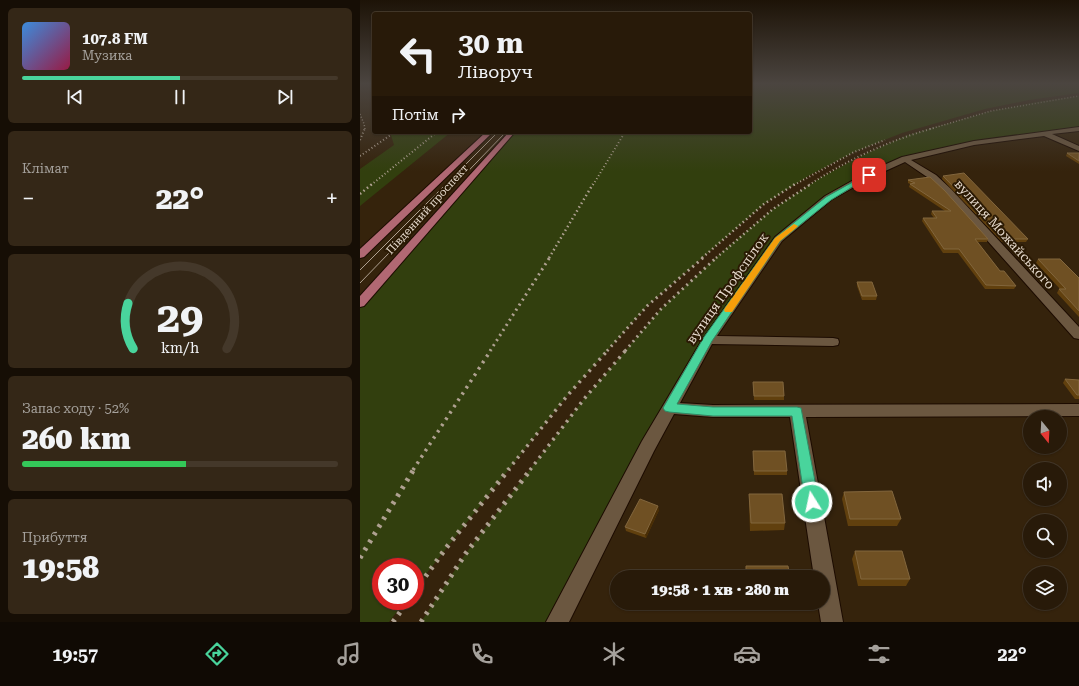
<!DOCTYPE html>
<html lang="uk">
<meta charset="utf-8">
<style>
body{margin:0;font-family:"Roboto Serif",serif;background:#342717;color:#f1f3f6;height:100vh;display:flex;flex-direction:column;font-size:15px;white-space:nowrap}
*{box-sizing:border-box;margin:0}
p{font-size:13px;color:#a5a19c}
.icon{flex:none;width:22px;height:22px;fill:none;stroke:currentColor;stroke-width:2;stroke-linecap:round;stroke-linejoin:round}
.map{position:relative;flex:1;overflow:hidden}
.details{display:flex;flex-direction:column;gap:8px;padding:8px;background:#160e05;width:360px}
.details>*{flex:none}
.banner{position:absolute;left:12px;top:12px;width:380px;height:122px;border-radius:4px;box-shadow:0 1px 3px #0004,0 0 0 1px #44382a;background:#281a09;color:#f1f3f6;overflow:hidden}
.needle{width:26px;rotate:162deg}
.fabs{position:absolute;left:663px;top:410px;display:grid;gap:8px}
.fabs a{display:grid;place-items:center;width:44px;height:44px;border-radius:50%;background:#281a09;box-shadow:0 1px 3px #0004,0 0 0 1px #44382a;font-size:20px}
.speed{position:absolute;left:12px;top:558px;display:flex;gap:8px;font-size:20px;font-weight:700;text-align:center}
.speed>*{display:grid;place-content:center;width:52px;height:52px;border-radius:50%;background:#281a09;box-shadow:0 1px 3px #0004,0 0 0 1px #44382a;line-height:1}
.speed .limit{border:6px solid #d22;background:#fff;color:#111}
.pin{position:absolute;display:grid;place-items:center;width:34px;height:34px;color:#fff;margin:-17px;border-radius:8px;box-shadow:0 2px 6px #0006}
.me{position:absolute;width:44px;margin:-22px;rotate:350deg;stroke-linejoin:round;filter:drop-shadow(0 0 3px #0008)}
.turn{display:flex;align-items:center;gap:14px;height:84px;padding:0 20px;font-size:18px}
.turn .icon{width:52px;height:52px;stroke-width:2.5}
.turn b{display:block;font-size:28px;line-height:34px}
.then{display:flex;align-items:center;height:38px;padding:0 20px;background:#0003;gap:8px;font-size:15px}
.big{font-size:30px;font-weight:800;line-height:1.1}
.details .card{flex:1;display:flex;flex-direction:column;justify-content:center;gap:6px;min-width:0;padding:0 14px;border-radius:6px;background:#342717}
.details .dial{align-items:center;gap:0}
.dial svg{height:104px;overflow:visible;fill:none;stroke:#44382a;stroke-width:7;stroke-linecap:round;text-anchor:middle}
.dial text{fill:#f1f3f6;stroke:none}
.song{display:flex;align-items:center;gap:12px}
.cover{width:48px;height:48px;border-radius:6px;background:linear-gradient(135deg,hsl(210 70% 55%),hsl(340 70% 35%))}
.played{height:4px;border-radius:2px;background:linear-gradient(90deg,#49d49c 50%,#44382a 50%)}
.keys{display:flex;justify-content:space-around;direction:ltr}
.heat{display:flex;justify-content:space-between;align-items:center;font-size:22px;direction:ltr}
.charge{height:6px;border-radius:3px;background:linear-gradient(90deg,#34c759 52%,#44382a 0)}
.trip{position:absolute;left:250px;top:570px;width:220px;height:40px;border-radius:20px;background:#281a09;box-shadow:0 1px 3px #0004,0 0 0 1px #44382a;font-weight:800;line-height:40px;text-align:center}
.tabs{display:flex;height:64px;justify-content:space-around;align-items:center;background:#100a04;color:#a5a19c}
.tabs .icon{width:28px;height:28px}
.tabs .current{color:#49d49c}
.tabs b{font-size:18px;color:#f1f3f6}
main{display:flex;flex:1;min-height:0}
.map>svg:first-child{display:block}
.green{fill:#323f0e}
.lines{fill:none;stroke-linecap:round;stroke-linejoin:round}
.minor-casing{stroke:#1c0b00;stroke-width:2}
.major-casing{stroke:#1c0b00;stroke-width:2}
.minor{fill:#6b5740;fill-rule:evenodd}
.major{fill:#b16873;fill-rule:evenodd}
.tram{stroke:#afa191;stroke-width:1}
.rail-far5{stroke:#afa191;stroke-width:1.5;stroke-dasharray:1 2;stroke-linecap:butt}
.rail-far4{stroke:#afa191;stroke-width:2;stroke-dasharray:1 2.5;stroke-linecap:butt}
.rail-far3{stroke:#afa191;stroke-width:2.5;stroke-dasharray:1.5 3;stroke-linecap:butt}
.rail-far2{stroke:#afa191;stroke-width:3;stroke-dasharray:2 4;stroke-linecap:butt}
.rail-far1{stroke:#afa191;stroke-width:3.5;stroke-dasharray:2.5 5;stroke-linecap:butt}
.rail{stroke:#afa191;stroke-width:5;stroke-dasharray:3 6;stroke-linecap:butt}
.wall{fill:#61400e}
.shaded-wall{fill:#492d05}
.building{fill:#6f5023;stroke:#82663d}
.route{fill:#49d49c;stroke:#2f8a65}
.slow{fill:#f59e0b}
.labels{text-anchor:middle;stroke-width:4;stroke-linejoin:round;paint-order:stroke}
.far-street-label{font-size:11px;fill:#e5d9cc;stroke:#2a1903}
.street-label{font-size:13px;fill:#e5d9cc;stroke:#2a1903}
</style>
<main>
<section class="details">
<div class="card">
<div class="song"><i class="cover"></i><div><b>107.8 FM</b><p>Музика</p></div></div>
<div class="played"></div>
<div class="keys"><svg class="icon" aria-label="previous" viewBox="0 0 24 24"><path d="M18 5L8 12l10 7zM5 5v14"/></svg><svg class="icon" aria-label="pause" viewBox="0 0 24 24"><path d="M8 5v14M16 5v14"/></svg><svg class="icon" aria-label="next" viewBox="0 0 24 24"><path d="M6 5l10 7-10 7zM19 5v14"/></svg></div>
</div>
<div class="card"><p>Клімат</p>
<div class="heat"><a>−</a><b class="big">22°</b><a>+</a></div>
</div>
<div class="card dial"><svg viewBox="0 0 100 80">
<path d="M14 69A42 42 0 1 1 86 69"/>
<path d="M14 69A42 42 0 0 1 10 34" stroke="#49d49c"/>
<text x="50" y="56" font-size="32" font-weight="700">29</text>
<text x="50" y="72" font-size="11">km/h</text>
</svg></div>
<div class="card"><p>Запас ходу · 52%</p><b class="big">260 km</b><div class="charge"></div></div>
<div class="card"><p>Прибуття</p><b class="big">19:58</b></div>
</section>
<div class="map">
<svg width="719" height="622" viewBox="0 0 719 622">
<rect width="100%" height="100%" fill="#35230c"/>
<!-- green -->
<g class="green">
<polygon points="390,84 719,84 719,93 669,100 625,109 542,133 494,152 450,175 404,204 287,306 207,396 55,588 55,567 21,567 21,601 45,601 29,622 0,622 0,303 152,132 390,132"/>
<polygon points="719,96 719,129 614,143 545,159 468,198 418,239 348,340 197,622 61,622 106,553 224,399 301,309 363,251 413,209 460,178 503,155 548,135 631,111 677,102"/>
<polygon points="30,132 91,132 0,206 0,169 34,145"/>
</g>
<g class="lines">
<defs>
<polygon id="minor" points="719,127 719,131 692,134 719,146 719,151 684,136 614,145 551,160 576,175 591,189 719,327 719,339 714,338 585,193 570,179 545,162 512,177 471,200 422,241 357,336 473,338 478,339 479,342 478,345 473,346 352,344 320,403 353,405 719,404 719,416 446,417 483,622 461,622 458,603 463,603 463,577 454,577 430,417 353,417 314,414 294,451 209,622 186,622 282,441 342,340 415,237 465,196 506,173 542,157 614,141"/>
<g id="major">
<polygon points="126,132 133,132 4,257 0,258 0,249"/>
<polygon points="149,132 155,132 4,306 0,307 0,296"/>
</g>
</defs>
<!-- minor casing -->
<use href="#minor" class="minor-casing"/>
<!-- major casing -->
<use href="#major" class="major-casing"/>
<!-- minor -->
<use href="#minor" class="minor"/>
<!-- major -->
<use href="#major" class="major"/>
<!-- tram -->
<g class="tram">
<polyline points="0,270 137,133"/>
<polyline points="0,283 146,132"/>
</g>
<!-- rail-far5 -->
<g class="rail-far5">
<polyline points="0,114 4,124 5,129"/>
<polyline points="570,129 631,111 719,96"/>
</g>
<!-- rail-far4 -->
<g class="rail-far4">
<polyline points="0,140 5,128"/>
<polyline points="0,156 35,132"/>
<polyline points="11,185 77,132"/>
<polyline points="233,185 265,132"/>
<polyline points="434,185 494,152 525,140"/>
<path d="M449 185C487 160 530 140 574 128"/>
</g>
<!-- rail-far3 -->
<g class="rail-far3">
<polyline points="0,194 12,184"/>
<polyline points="189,258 233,184"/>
<polyline points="342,258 404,204 435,184"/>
<polyline points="356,258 413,209 451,184"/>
</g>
<!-- rail-far2 -->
<g class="rail-far2">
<polyline points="130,351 190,257"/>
<polyline points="247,351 287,306 344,257"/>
<polyline points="265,351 301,309 357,257"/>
</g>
<!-- rail-far1 -->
<g class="rail-far1">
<polyline points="53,470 131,350"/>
<polyline points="148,470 207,396 248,350"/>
<polyline points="170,470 224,399 266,350"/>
</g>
<!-- rail -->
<g class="rail">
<polyline points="0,558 54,469"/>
<polyline points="55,591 86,548 149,469"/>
<polyline points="33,622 48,601"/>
<polyline points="61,622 106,553 171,469"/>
</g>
</g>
<!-- wall -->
<g class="wall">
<polygon points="707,153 719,153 719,164 706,156"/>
<polygon points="583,176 668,239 666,242 642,242 582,179"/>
<polygon points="570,177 628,239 627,242 618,242 640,271 656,286 654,289 625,289 598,253 583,253 562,221 563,218 574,218 571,214 572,211 585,211 549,187 550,184 548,183 548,180"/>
<polygon points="678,259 719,278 719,317 697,293 699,289 700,289 676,263"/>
<polygon points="497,282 517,296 516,300 502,300 497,286"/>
<polygon points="705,379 719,380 719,399 715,399 703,383"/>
<polygon points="393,382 424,396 424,400 394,400"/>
<polygon points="393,451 427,471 427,475 394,475"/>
<polygon points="484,492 541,519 537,526 488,526 482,499"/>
<polygon points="389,494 425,523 424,530 390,531 389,502"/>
<polygon points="299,510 286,538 266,531 265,527"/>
<polygon points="495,551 550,579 546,586 498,586 492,559"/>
<polygon points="386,603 431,603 430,604 386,604"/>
</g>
<!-- shaded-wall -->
<polygon class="shaded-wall" points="298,506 299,510 286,538 285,534"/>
<!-- building -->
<g class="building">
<polygon points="707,153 719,153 719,161"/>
<polygon points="604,173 668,239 644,239 583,176"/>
<polygon points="570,177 585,191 628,239 615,239 640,271 644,271 656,286 626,285 599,249 584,249 563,218 577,218 572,211 591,211 550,184 555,183 548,180"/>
<polygon points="678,259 700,259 719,278 719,311 699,289 706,289"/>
<polygon points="497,282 512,282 517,296 502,296"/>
<polygon points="705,379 719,380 719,395 717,395"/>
<polygon points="393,382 423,382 424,396 394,396"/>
<polygon points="393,451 425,451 427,471 394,471"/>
<polygon points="532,491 541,519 490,519 484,492"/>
<polygon points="389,494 422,494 425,523 391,523"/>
<polygon points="280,499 298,506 285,534 265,527"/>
<polygon points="495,551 542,551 550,579 501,579"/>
<polygon points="386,566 428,566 430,577 386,577"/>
</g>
<!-- sky -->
<linearGradient id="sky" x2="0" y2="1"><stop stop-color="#1d1307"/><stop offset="0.49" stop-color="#4b4540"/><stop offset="1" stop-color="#4b4540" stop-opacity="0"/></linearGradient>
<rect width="719" height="171" fill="url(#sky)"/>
<!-- route -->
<polygon class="route" points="507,174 512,175 471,200 420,241 352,341 317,404 353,407 437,407 441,408 459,502 457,506 452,508 447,506 445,502 432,416 353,416 309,412 305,411 303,408 344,337 415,238 466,197"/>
<!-- slow -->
<polygon class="slow" points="434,224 438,226 436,228 420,241 372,312 365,312 364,310 365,308 415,238"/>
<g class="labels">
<!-- far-street labels -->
<g class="far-street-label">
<text transform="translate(67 209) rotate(-48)" y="4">Південний проспект</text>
</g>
<!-- street labels -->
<g class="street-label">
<text transform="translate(645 234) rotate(48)" y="5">вулиця Можайського</text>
<text transform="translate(367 288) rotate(-55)" y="5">вулиця Профспілок</text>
</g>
</g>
</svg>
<div class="fabs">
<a><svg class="needle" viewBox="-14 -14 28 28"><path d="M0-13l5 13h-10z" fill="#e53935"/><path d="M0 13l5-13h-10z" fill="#a5a19c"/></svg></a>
<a><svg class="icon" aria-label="sound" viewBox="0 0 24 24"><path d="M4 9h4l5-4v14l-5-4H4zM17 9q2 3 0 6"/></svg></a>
<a><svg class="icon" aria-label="search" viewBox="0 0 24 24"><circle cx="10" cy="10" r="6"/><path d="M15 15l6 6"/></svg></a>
<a><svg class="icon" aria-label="layers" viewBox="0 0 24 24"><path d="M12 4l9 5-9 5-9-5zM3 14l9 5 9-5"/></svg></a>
</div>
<div class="speed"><div class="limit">30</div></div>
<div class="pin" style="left:509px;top:175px;background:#d93025"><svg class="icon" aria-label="arrive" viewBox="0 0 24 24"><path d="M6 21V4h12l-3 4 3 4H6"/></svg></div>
<svg class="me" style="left:452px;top:502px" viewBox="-20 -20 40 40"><circle r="17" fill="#49d49c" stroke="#fff" stroke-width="3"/><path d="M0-11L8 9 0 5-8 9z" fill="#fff"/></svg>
<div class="trip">19:58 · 1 хв · 280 m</div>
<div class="banner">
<div class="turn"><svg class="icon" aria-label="left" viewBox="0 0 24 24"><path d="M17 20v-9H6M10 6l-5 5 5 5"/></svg><div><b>30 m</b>Ліворуч</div></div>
<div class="then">Потім<svg class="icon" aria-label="right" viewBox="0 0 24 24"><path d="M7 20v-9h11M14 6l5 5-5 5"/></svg></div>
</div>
</div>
</main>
<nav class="tabs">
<b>19:57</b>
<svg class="icon current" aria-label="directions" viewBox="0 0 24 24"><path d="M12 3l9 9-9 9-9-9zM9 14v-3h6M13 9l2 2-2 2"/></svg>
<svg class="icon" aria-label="music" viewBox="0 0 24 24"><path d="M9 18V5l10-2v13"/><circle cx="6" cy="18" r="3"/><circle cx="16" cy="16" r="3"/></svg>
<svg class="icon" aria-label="phone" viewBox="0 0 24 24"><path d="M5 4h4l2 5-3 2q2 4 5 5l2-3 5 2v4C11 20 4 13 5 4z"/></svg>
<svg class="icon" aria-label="climate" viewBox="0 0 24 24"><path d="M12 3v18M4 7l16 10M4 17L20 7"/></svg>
<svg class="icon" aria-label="car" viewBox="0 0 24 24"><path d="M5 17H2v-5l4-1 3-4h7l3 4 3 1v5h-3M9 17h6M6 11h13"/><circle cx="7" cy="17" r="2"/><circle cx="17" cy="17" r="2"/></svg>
<svg class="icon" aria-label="filters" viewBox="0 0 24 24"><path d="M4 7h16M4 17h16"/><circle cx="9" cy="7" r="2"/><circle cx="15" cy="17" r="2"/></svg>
<b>22°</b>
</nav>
